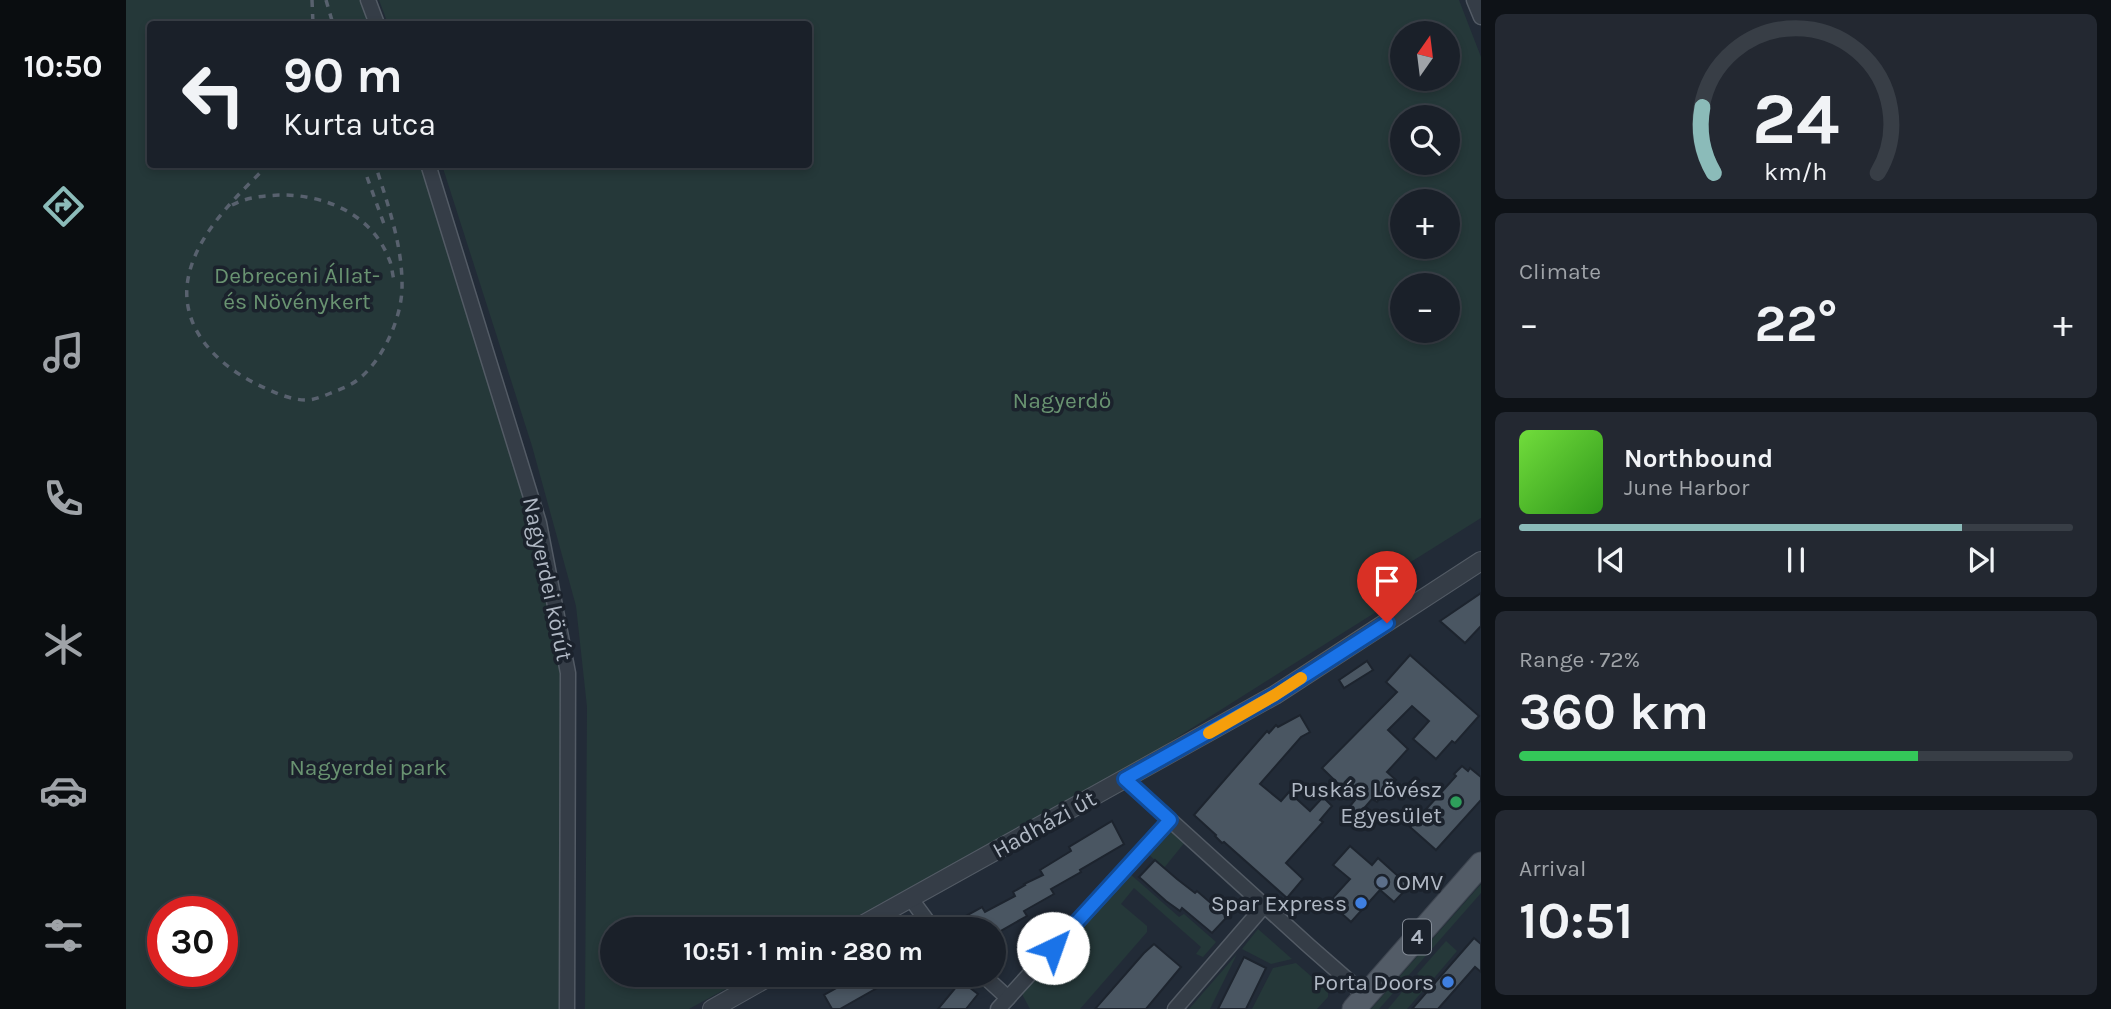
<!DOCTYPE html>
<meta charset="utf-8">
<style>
body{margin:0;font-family:Karla,sans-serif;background:#232831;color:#f1f3f6;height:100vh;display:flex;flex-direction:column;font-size:26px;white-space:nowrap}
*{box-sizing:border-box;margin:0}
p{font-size:23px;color:#9fa3a8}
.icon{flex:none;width:38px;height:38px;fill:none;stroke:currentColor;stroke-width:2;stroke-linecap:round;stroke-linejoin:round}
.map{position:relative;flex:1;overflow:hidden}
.side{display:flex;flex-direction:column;gap:14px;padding:14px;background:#0e1217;width:630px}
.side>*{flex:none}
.guide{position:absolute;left:21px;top:21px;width:665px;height:147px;border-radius:7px;box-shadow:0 4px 10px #0003,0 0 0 2px #383e46;background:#1a2029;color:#f1f3f6;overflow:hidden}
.needle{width:46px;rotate:14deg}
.tools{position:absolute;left:1264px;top:21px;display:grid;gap:14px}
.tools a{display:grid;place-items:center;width:70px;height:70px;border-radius:50%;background:#1a2029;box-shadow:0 4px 10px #0003,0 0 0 2px #383e46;font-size:35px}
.speed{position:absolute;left:21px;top:896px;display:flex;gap:14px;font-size:35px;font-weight:700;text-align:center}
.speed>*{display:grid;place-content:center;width:91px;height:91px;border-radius:50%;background:#1a2029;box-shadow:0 4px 10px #0003,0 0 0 2px #383e46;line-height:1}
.speed .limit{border:10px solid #d22;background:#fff;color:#111}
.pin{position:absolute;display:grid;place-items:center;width:60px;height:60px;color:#fff;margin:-72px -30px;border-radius:50% 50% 50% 0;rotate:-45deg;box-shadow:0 0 7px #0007}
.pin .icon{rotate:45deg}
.me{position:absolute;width:77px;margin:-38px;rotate:42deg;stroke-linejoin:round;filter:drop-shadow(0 0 5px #0008)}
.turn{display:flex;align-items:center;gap:24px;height:147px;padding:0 21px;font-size:32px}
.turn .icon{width:91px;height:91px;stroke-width:2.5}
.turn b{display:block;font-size:49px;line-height:60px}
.big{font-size:52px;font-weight:700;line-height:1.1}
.side .tile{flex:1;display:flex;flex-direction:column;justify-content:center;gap:10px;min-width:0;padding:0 24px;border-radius:10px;background:#232831}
.side .dial{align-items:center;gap:0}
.dial svg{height:182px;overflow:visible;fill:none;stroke:#383e46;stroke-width:7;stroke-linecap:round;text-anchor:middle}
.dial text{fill:#f1f3f6;stroke:none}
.song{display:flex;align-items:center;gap:21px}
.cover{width:84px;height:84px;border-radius:10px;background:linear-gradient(135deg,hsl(100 70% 55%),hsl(110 70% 35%))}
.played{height:7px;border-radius:4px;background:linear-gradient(90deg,#8bbbb9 80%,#383e46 80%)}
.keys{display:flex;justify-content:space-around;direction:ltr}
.heat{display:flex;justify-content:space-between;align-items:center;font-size:38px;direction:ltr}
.charge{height:10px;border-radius:5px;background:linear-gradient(90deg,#34c759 72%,#383e46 0)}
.trip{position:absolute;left:474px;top:917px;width:406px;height:70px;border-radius:35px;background:#1a2029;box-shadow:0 4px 10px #0003,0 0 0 2px #383e46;font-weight:700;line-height:70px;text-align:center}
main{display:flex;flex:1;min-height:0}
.tab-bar{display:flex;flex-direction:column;width:126px;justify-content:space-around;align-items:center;background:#0a0d10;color:#9fa3a8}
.tab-bar .icon{width:49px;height:49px}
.tab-bar .active{color:#8bbbb9}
.tab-bar b{font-size:32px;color:#f1f3f6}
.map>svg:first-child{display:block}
.green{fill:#253839;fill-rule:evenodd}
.building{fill:#4a5662;stroke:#1d242e;stroke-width:2}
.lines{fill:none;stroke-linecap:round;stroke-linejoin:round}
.minor-casing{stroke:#535b65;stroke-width:17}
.tertiary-casing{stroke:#535b65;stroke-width:20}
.primary-casing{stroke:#3f4651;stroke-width:25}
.minor{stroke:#353d47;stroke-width:14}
.tertiary{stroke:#353d47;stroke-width:18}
.primary{stroke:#535c67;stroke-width:23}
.rail{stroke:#58616e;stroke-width:3.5;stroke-dasharray:7 7;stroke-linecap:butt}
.route-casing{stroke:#114b97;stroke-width:18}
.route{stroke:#1a73e8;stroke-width:12}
.slow{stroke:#f59e0b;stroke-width:12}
.leisure-dot{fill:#2e9e5b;stroke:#1b222c;stroke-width:2.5}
.service-dot{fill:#5c6f8a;stroke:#1b222c;stroke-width:2.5}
.shop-dot{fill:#3f7fe0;stroke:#1b222c;stroke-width:2.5}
.labels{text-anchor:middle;stroke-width:7;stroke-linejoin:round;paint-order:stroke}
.shield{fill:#1b222c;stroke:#838b96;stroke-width:2}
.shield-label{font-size:21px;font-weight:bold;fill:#b0b8c4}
.park-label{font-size:23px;fill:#699371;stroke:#1b222c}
.street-label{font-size:23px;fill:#b0b8c4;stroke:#1b222c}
.poi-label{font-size:23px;fill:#b0b8c4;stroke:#1b222c;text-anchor:end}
</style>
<main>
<nav class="tab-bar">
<b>10:50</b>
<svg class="icon active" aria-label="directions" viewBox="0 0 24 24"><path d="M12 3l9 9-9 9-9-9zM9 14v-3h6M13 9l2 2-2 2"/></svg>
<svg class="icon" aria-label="music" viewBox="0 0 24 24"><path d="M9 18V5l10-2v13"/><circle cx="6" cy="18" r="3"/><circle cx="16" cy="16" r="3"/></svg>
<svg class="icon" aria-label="phone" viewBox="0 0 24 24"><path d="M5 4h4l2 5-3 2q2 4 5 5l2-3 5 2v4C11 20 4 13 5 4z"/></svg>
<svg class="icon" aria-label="climate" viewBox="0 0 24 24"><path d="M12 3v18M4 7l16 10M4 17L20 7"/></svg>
<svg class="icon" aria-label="car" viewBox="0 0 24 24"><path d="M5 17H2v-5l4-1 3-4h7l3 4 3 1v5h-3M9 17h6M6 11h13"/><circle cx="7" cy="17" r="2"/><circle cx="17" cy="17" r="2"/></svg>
<svg class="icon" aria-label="filters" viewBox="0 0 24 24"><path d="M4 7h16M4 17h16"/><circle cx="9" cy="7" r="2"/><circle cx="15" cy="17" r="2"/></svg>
</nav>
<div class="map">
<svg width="1355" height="1009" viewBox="0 0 1355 1009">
<rect width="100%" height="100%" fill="#222b37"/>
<!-- green -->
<g class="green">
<path d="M0 0H242L251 24H24V164L302 165 413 523 442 673 441 1009H0ZM37 912H96V971H37Z"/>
<path d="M253 0H1333L1355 57V518L1280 565 1277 595 1001 769 708 929H486V975H625L563 1009H459L461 707 450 606 406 446 316 165 682 164V24H262ZM1276 33H1321V79H1276ZM1276 117H1321V163H1276ZM1276 201H1321V247H1276ZM1276 285H1321V331H1276Z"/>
<polygon points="1040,833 1048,833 1059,842 1038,868 1021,853"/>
<polygon points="1003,873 1053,917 1058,914 1090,942 1077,957 1070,954 1075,947 1008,888 995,904 1021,926 1021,932 954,1009 904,1009 897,996 897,991"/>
<polygon points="1355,884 1355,893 1253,1009 1245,1009"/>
<polygon points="1132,929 1166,959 1145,964 1116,949"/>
<polygon points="1320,941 1331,951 1303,984 1291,974"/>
<polygon points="1111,954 1084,1009 1063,1009"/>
<polygon points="1170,963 1202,991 1202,997 1191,1009 1126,1009 1147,968"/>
<polygon points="1289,976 1301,986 1281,1009 1262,1009"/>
</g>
<!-- building -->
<g class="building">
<polygon points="1355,593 1355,626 1339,643 1314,621"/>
<polygon points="1284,655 1353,716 1329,743 1326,741 1310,759 1287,739 1303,721 1286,706 1262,730 1282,749 1261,772 1270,780 1251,802 1246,799 1228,820 1219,812 1229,800 1196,768 1271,692 1260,682"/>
<polygon points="1241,661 1247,670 1218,688 1213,680"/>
<polygon points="1174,715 1184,732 1175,737 1134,784 1155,801 1163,792 1184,811 1197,797 1206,806 1194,820 1197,822 1160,863 1177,879 1161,898 1098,842 1096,843 1089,836 1090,835 1068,815 1141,731 1143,733 1150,725 1152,727"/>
<polygon points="1336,766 1342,771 1344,768 1355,777 1355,800 1310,850 1284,827 1330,776 1328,774"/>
<polygon points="986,821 998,844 954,870 955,872 925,889 928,894 898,911 901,916 871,933 869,929 816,929 856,907 859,912 889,896 887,892 899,885 898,884 917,875 914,870 945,851 943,847"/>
<polygon points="1224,846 1246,865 1252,858 1283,886 1268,902 1254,890 1225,922 1203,902 1224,879 1207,865"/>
<polygon points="1029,860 1051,879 1069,893 1071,891 1101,917 1086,933 1056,908 1054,911 1040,901 1013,877"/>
<polygon points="1348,938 1355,944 1355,972 1349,967 1312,1009 1286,1009"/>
<polygon points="1028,944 1055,967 1020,1009 969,1009 1018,953"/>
<polygon points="1118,957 1140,968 1120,1009 1092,1009"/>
<polygon points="734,975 774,975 714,1009 706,1009 698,995"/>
<polygon points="835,981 852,994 840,1009 812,1009"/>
</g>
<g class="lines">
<defs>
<g id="minor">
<polyline points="242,0 251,24"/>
<polyline points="1348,0 1355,17"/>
<polyline points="302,164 413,523 442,673 441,1009"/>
<polyline points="999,779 1183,946 1240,996"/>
<polyline points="785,899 807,929"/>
<polyline points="857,975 882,998"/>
<polyline points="872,1009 1044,820"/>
<polyline points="1049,1009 1138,906"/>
</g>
<g id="tertiary">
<polyline points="729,929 1149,695 1355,561"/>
<polyline points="586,1009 646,975"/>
</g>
<polyline id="primary" points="1228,1009 1355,864"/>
</defs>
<!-- minor casing -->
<use href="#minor" class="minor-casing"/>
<!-- tertiary casing -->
<use href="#tertiary" class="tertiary-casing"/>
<!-- primary casing -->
<use href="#primary" class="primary-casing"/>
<!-- minor -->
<use href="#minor" class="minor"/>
<!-- tertiary -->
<use href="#tertiary" class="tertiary"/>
<!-- primary -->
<use href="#primary" class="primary"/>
<!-- rail -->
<g class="rail">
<polyline points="186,0 187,24"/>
<polyline points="200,0 207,24"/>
<path d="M143 164C110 197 66 237 61 286 57 335 98 370 139 388 152 394 166 400 180 400 188 400 198 396 205 393 215 389 226 385 234 378 257 359 275 319 276 289 277 246 262 205 249 164"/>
<polyline points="241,177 258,224"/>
<path d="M106 205C121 197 137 196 153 195 198 194 246 214 263 259 266 265 266 273 268 280"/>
</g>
</g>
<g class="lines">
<defs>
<polyline id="route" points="927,948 1044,820 999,779 1149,695 1261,623"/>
</defs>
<!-- route casing -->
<use href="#route" class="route-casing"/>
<!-- route -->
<use href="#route" class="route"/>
<!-- slow -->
<polyline class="slow" points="1083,733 1149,695 1175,678"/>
</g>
<!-- markers -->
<circle class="leisure-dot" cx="1330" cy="802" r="7"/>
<circle class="service-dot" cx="1256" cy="882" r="7"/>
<g class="shop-dot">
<circle cx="1235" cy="903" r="7"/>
<circle cx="1322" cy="982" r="7"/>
</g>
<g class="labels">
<!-- shield labels -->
<rect class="shield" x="1277" y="919.5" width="28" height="35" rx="5"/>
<g class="shield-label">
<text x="1291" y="944">4</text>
</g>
<!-- park labels -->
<g class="park-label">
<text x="171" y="283">Debreceni Állat-<tspan x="171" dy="26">és Növénykert</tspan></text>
<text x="936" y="408">Nagyerdő</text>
<text x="242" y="775">Nagyerdei park</text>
</g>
<!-- street labels -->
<g class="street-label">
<text transform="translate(422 579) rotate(78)" y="8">Nagyerdei körút</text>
<text transform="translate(918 824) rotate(-29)" y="8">Hadházi út</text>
</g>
<!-- poi labels -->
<g class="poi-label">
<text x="1316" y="797">Puskás Lövész<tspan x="1316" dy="26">Egyesület</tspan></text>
<text x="1270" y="890" text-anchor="start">OMV</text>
<text x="1221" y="911">Spar Express</text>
<text x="1308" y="990">Porta Doors</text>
</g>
</g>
</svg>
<div class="tools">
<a><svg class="needle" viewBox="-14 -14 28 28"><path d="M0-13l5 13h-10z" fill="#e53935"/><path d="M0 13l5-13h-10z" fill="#9fa3a8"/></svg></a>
<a><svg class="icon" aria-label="search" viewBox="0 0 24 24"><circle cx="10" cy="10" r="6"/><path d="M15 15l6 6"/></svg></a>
<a>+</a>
<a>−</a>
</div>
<div class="speed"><div class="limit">30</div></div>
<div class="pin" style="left:1261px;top:623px;background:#d93025"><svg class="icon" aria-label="arrive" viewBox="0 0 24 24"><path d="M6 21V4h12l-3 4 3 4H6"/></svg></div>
<svg class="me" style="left:927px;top:948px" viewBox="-20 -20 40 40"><circle r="19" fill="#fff"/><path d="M0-13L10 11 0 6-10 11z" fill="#1a73e8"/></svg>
<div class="trip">10:51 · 1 min · 280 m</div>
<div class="guide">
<div class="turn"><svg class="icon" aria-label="left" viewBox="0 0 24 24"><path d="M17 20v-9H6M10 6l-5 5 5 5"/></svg><div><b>90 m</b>Kurta utca</div></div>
</div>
</div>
<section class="side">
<div class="tile dial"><svg viewBox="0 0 100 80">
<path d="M14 69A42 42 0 1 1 86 69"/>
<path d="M14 69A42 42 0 0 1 9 40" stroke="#8bbbb9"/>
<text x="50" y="56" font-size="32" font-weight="700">24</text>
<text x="50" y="72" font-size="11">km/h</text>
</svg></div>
<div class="tile"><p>Climate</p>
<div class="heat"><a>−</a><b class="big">22°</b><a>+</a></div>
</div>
<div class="tile">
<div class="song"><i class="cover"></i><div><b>Northbound</b><p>June Harbor</p></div></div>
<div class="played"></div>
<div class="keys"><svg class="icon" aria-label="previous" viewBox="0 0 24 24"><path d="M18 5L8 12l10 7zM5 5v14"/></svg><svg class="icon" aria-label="pause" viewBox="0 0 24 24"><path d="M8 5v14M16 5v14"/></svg><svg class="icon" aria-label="next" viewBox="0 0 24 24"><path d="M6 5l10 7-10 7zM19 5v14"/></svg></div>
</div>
<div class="tile"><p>Range · 72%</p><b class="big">360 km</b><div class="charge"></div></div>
<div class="tile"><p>Arrival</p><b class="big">10:51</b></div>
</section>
</main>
